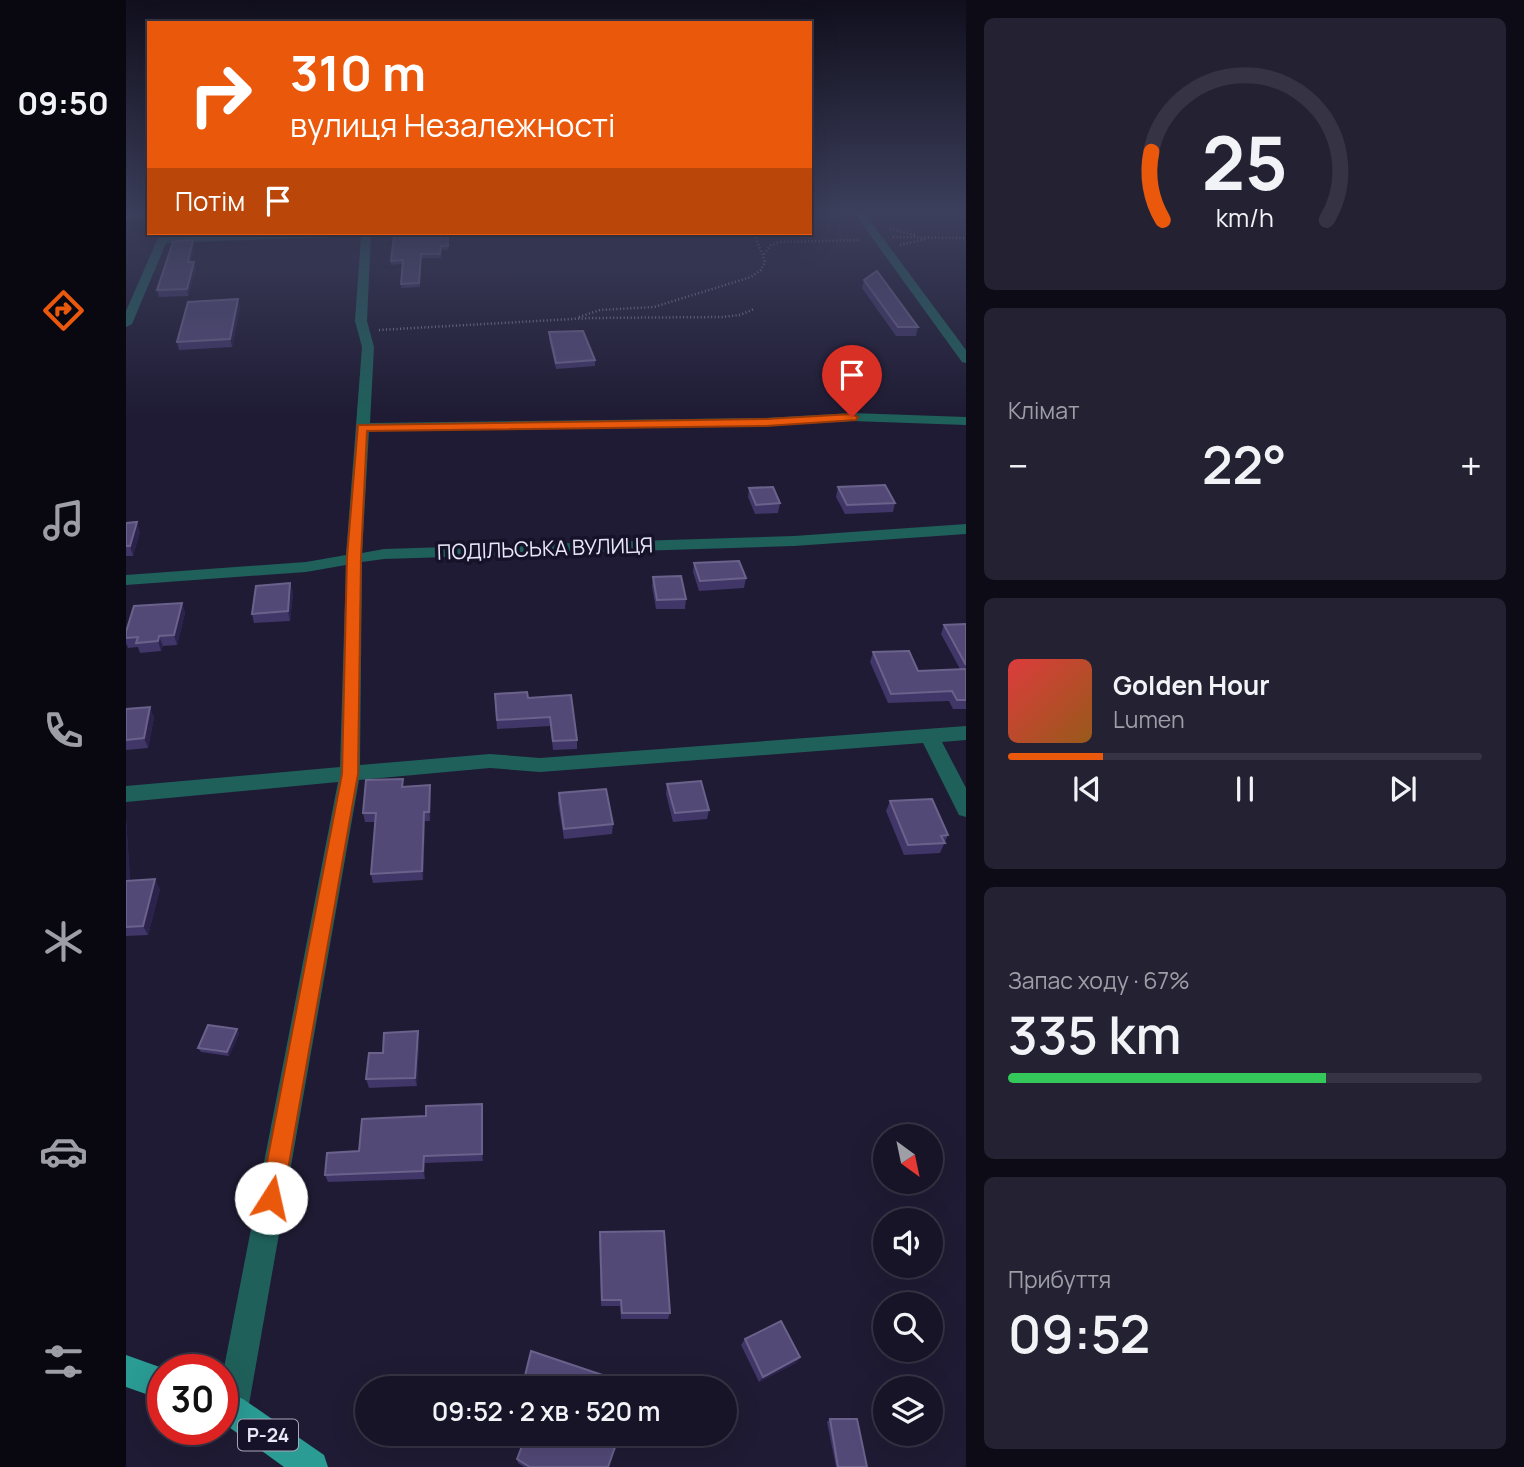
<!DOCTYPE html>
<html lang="uk">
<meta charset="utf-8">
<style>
body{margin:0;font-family:Manrope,sans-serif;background:#242133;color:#f1f3f6;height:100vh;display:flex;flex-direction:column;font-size:26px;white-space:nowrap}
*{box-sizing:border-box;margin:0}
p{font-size:23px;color:#9e9ea7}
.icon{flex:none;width:38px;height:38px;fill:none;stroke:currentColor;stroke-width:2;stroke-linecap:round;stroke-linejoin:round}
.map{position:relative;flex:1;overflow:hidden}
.drawer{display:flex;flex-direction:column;gap:18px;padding:18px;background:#0d0b15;width:558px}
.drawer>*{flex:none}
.guide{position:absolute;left:21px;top:21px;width:665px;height:214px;border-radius:0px;box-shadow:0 7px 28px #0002,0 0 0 2px #363344;background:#ea580c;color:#fff;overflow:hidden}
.needle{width:46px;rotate:147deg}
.buttons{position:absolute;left:747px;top:1124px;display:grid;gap:14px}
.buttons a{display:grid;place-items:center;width:70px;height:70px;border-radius:50%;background:#171427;box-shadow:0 7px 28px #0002,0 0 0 2px #363344;font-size:35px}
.speed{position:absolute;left:21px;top:1354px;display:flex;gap:14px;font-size:35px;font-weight:700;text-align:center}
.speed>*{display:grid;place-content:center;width:91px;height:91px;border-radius:50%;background:#171427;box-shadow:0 7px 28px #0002,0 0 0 2px #363344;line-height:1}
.speed .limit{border:10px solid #d22;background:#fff;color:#111}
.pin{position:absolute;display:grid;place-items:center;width:60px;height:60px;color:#fff;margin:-72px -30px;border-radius:50% 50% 50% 0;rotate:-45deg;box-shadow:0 0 7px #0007}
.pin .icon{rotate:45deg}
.me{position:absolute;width:77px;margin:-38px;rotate:10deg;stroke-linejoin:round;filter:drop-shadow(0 0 5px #0008)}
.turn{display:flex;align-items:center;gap:24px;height:147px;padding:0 28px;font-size:32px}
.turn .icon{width:91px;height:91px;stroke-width:2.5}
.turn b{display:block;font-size:49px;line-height:60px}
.then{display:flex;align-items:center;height:66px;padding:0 28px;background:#0003;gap:14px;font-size:26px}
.big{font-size:52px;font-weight:600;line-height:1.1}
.drawer .widget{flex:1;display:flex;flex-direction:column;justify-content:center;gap:10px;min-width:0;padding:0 24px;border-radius:10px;background:#242133}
.drawer .dial{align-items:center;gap:0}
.dial svg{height:182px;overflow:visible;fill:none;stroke:#363344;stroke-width:7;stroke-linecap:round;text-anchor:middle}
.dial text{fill:#f1f3f6;stroke:none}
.song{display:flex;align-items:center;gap:21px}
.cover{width:84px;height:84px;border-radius:10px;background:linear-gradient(135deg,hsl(0 70% 55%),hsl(30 70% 35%))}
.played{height:7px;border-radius:4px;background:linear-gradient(90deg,#ea580c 20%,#363344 20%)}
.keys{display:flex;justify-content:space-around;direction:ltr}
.heat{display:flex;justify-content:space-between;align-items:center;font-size:38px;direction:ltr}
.charge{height:10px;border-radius:5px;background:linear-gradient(90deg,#34c759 67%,#363344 0)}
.trip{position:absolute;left:229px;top:1376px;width:382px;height:70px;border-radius:35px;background:#171427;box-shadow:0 7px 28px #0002,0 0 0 2px #363344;font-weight:600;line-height:70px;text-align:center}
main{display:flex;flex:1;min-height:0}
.tab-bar{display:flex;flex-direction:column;width:126px;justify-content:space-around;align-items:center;background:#090810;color:#9e9ea7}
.tab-bar .icon{width:49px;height:49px}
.tab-bar .current{color:#ea580c}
.tab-bar b{font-size:32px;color:#f1f3f6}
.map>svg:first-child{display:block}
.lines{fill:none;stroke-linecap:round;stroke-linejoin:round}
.path{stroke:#88859a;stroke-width:2.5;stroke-dasharray:1 2.5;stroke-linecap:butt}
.minor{fill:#1f605b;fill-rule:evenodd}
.primary{fill:#2a9c94;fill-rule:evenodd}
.wall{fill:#403667}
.shaded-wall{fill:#2b234c}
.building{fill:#524977;stroke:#6a628b;stroke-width:2}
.route{fill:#ea580c;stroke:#983908;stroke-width:2}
.labels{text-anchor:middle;stroke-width:7;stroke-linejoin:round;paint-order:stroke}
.shield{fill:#16122a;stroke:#aaa8bb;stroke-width:2}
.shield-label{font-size:19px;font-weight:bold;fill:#e9e8f9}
.street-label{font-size:21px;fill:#e9e8f9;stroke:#16122a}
</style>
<main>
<nav class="tab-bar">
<b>09:50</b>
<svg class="icon current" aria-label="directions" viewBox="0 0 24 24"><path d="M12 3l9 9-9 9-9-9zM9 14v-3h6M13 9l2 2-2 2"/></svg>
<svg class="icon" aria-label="music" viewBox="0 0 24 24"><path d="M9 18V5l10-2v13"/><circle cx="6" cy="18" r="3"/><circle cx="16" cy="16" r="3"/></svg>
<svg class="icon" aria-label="phone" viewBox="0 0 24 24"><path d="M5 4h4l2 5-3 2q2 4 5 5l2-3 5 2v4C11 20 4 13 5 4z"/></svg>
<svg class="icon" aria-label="climate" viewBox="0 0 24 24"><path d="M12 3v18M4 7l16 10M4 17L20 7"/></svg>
<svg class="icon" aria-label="car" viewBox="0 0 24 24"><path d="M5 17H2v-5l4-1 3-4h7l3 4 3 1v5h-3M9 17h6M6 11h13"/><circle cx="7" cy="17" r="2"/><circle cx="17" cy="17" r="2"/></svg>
<svg class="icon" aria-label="filters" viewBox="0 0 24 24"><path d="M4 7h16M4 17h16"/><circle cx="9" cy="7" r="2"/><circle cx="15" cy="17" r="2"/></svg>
</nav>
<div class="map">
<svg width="840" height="1467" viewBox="0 0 840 1467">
<rect width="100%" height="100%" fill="#1f1b34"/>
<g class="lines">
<!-- path -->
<g class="path">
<polyline points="764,229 790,235"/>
<polyline points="767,237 840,238"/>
<polyline points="774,245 800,239"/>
<polyline points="638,254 645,245 655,242 734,240"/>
<polyline points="453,317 474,310 528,307 625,277 635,270 639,262 628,233"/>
<polyline points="253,330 464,318 596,317 614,315 628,309"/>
</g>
<!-- minor -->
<g class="minor">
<polygon points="726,210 736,210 840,350 840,363 836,362"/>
<polygon points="23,212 23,218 0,220 0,214"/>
<polygon points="161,233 245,233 241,321 248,347 244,423 640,418 726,413 840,417 840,425 726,421 640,426 243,431 236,553 258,549 668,536 840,524 840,534 668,546 258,559 236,562 234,765 364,754 414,758 840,726 840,740 816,742 840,788 840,817 833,815 797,743 414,772 364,768 233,780 122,1410 117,1421 106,1426 96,1422 96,1378 212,782 0,802 0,786 214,767 220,565 180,572 0,585 0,575 180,562 220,555 236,347 229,321 235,236 40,243 6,324 0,327 0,311 32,238"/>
</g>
<!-- primary -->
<g class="primary">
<polygon points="0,1355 42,1370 37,1370 37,1400 0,1387"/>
<polygon points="96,1390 117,1399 198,1455 202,1467 158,1467 96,1422"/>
</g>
</g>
<!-- wall -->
<g class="wall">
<polygon points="322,233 322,250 315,250 315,258 295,258 294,287 275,288 276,264 265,265 265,261"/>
<polygon points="67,240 68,247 65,262 70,269 62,296 33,297 31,290"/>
<polygon points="738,280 792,327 790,336 770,336 736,288"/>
<polygon points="114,307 106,347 53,350 51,342"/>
<polygon points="423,332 469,360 469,366 430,369 423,339"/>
<polygon points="712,487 769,503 767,512 719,514 710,497"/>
<polygon points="623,488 654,503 652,513 629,514 622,497"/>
<polygon points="0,523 14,532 7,556 0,556"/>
<polygon points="568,563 620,578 618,588 573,591 567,572"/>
<polygon points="527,577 560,599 559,609 530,609 526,586"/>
<polygon points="164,583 167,593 164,621 128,623 126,614"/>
<polygon points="56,603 59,613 51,645 37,646 35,651 14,653 12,647 2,648 0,643 0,632"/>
<polygon points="840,624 840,709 827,709 823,701 762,703 744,662 747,652 792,671 834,669 815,634 818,625"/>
<polygon points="369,694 402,698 451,740 451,749 427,750 424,726 371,729"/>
<polygon points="0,709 28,717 22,748 0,750"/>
<polygon points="541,784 583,810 581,819 547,822 540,794"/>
<polygon points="304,785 305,794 304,821 299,821 297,880 247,883 245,874 249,822 239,822 237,813 278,787"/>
<polygon points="433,793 487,824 486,834 438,839 432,802"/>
<polygon points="764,801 822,835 814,853 778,855 760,811"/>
<polygon points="0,819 4,881 34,889 22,935 0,936"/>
<polygon points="111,1029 113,1034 103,1056 75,1052 72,1048"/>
<polygon points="292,1031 293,1040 291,1086 243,1088 240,1079 257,1053"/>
<polygon points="356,1104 357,1161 299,1163 299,1179 202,1182 199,1175 233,1151 300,1116"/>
<polygon points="474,1232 544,1313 542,1319 495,1319 494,1306 475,1306 473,1239"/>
<polygon points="619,1339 674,1357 670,1363 633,1382 615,1345"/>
<polygon points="704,1419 741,1467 710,1467 701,1422"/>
<polygon points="391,1459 483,1467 398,1467 392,1463"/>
</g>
<!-- shaded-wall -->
<g class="shaded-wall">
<polygon points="67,240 68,247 64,269 62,262"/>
<polygon points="68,262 70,269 62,296 61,289"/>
<polygon points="112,299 114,307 106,347 104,339"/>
<polygon points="11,522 14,532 7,556 4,546"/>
<polygon points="164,583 167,593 164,621 162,611"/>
<polygon points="56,603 59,613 51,645 48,635"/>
<polygon points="33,636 37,646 35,651 32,641"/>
<polygon points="24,707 28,717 22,748 18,738"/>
<polygon points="304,785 305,794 304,821 303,812"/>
<polygon points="298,812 299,821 297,880 296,871"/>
<polygon points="0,819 0,820 5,890 0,881"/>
<polygon points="29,879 34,889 22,935 17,926"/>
<polygon points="111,1029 113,1034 103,1056 101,1052"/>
<polygon points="292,1031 293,1040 291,1086 289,1078"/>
<polygon points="356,1104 357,1112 357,1161 356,1154"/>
<polygon points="298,1156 299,1163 299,1179 297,1171"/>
<polygon points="674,1357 670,1363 633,1382 637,1377"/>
</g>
<!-- building -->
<g class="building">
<polygon points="283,233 322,233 322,246 315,246 314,254 295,254 293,283 275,284 277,260 265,261 268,236 283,235"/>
<polygon points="67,240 62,262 68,262 61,289 31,290 47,242"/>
<polygon points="751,271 792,327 772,327 738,280"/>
<polygon points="112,299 104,339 51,342 62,302"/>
<polygon points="457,331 469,360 430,363 423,332"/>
<polygon points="759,485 769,503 721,505 712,487"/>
<polygon points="647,487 654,503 630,505 623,488"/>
<polygon points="11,522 4,546 0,546 0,523"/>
<polygon points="613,561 620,578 574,581 568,563"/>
<polygon points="555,576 560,599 531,600 527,577"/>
<polygon points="164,583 162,611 126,614 130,586"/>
<polygon points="56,603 48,635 33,636 32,641 10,643 12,637 0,638 0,632 8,606"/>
<polygon points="840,624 840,665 818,625"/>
<polygon points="783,651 792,671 840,669 840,700 831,700 826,691 765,694 747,652"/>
<polygon points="401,692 402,698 445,695 451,740 427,741 424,717 371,720 369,694"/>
<polygon points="24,707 18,738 0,740 0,709"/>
<polygon points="277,779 276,787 304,785 303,812 298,812 296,871 245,874 250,813 237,813 240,780"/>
<polygon points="575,781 583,810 549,813 541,784"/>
<polygon points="480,789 487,824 438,829 433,793"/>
<polygon points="806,799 822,835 815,836 819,843 782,845 764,801"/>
<polygon points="29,879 17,926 0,927 0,881"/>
<polygon points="82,1025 111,1029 101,1052 72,1048"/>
<polygon points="292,1031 289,1078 240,1079 243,1053 257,1053 258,1033"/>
<polygon points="356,1104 356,1154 298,1156 297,1171 199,1175 201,1153 233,1151 236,1119 300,1116 300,1106"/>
<polygon points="538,1231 544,1313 496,1313 495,1300 476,1300 474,1232"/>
<polygon points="655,1321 674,1357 637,1377 619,1339"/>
<polygon points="405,1351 515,1388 407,1388 397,1384"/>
<polygon points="704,1419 731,1419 741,1467 712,1467"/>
<polygon points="401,1433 494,1433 482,1467 404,1467 391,1459"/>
</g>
<!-- sky -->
<linearGradient id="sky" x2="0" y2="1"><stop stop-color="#110f1d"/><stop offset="0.51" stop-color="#3c3f5c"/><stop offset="1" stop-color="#3c3f5c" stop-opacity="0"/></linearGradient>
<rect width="840" height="415" fill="url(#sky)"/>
<!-- route -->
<polygon class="route" points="726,414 732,417 730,420 640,426 241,431 235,557 232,774 157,1198 154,1206 145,1209 137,1206 134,1198 216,774 221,557 232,425 640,419"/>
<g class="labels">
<!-- shield labels -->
<rect class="shield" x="112" y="1419.5" width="60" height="31" rx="5"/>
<g class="shield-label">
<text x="142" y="1442">Р-24</text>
</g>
<!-- street labels -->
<g class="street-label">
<text transform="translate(419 549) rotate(-2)" y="7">ПОДІЛЬСЬКА ВУЛИЦЯ</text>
</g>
</g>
</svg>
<div class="buttons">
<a><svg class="needle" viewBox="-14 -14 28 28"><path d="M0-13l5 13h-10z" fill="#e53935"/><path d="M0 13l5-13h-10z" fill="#9e9ea7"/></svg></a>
<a><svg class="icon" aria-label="sound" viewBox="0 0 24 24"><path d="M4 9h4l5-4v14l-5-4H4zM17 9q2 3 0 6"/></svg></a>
<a><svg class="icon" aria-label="search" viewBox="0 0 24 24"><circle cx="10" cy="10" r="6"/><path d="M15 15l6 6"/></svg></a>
<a><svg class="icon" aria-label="layers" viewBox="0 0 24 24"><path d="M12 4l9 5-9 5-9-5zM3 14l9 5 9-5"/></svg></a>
</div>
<div class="speed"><div class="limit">30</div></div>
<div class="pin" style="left:726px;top:417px;background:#d93025"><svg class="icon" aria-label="arrive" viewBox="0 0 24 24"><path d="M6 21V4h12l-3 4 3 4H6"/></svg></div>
<svg class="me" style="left:145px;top:1198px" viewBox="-20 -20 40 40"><circle r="19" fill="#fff"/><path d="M0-13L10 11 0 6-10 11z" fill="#ea580c"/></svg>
<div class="trip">09:52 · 2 хв · 520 m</div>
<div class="guide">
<div class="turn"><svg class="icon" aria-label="right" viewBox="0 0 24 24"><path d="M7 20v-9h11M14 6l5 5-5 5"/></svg><div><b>310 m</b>вулиця Незалежності</div></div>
<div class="then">Потім<svg class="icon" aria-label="arrive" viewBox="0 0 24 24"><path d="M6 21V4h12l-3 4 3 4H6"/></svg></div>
</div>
</div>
<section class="drawer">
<div class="widget dial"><svg viewBox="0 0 100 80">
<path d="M14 69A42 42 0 1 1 86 69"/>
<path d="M14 69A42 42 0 0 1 9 39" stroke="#ea580c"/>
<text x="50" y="56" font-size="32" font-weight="700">25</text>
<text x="50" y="72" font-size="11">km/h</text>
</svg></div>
<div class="widget"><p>Клімат</p>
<div class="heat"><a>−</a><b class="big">22°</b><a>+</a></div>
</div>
<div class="widget">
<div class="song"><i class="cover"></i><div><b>Golden Hour</b><p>Lumen</p></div></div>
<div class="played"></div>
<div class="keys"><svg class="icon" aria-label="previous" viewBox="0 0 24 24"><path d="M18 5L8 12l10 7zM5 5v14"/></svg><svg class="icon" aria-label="pause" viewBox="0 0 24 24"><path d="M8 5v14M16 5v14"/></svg><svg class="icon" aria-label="next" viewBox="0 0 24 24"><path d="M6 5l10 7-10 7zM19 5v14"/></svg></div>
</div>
<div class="widget"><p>Запас ходу · 67%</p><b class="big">335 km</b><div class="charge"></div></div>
<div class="widget"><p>Прибуття</p><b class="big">09:52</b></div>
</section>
</main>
